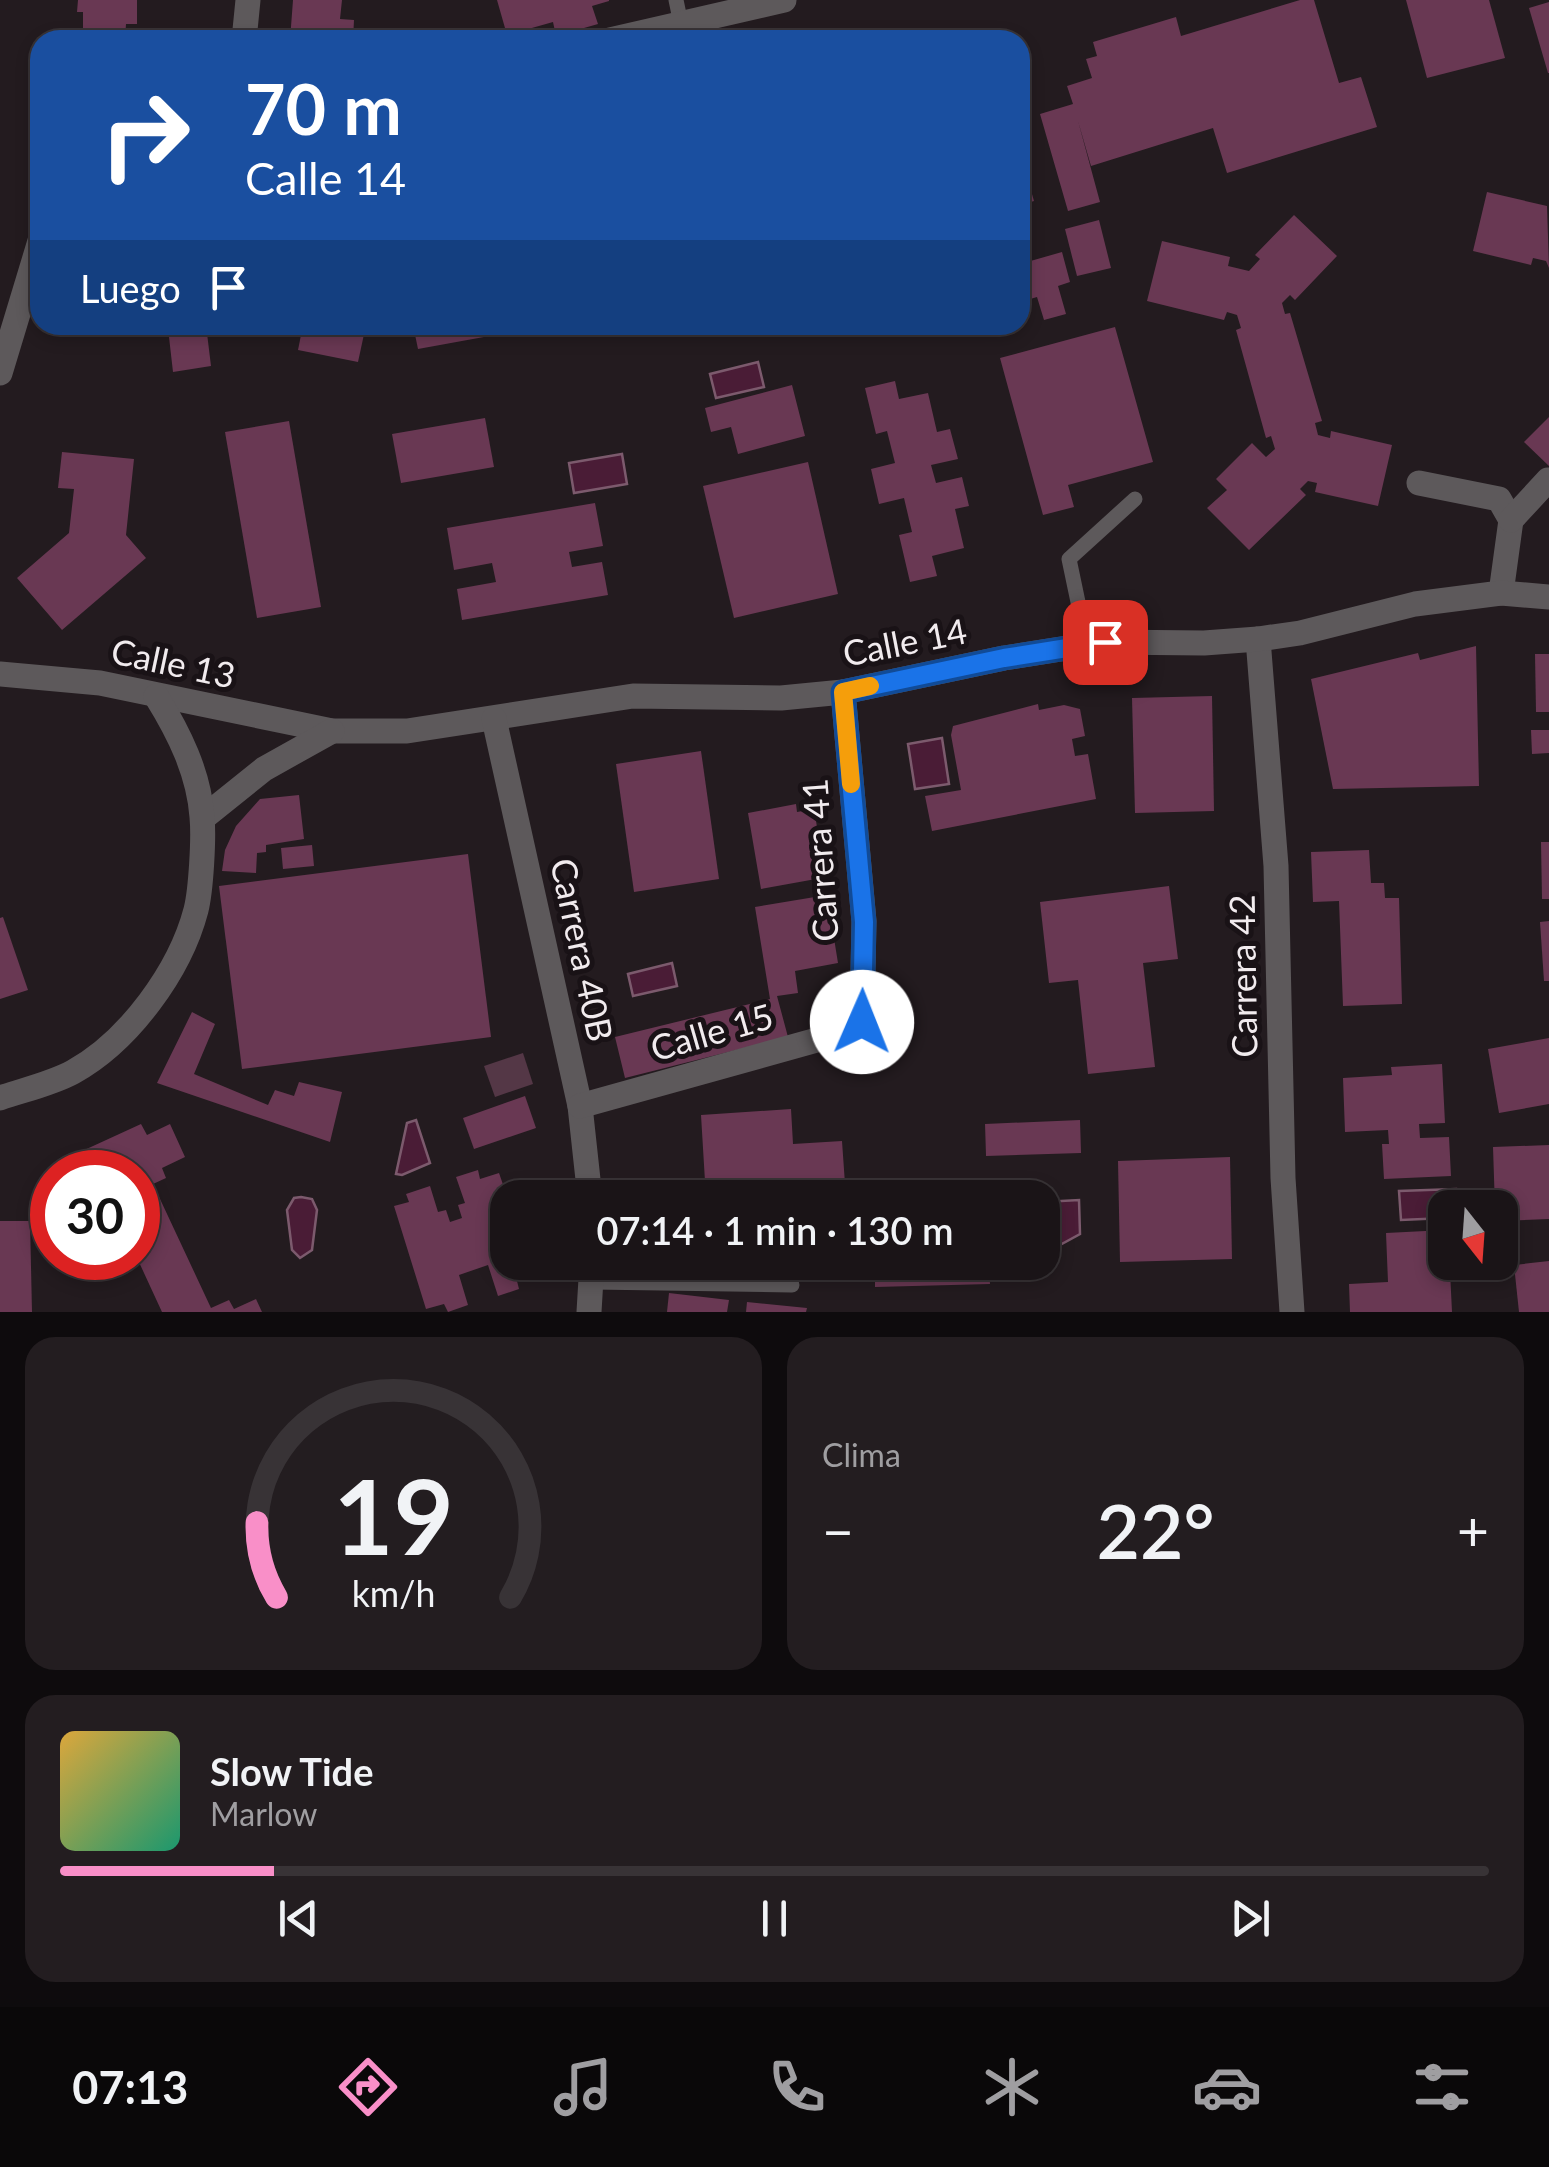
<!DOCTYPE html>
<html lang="es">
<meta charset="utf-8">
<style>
body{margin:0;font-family:Lato,sans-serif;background:#231d20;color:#f1f3f6;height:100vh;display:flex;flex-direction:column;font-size:38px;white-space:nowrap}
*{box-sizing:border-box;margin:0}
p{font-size:32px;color:#9f9ea1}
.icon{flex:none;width:55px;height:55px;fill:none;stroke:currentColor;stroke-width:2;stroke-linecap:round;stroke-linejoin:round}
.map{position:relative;height:1312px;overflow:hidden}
.panel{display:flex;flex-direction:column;gap:25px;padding:25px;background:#0e0b0d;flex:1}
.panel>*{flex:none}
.top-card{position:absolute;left:30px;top:30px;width:1000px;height:305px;border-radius:30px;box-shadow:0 5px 15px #0003,0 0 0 2px #383336;background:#1a4fa0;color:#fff;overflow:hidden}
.needle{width:65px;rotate:163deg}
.buttons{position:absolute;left:1428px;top:1190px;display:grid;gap:20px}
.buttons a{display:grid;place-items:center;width:90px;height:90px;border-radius:20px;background:#1a1417;box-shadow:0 5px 15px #0003,0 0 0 2px #383336;font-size:50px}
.speed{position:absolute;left:30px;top:1150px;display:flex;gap:20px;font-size:50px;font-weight:700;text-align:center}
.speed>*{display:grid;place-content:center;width:130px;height:130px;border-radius:50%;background:#1a1417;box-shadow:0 5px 15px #0003,0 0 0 2px #383336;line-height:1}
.speed .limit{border:15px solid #d22;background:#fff;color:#111}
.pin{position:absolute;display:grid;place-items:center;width:85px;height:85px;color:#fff;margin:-42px;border-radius:20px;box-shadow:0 5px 15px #0006}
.me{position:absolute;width:110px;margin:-55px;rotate:1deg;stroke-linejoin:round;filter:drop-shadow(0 0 8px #0008)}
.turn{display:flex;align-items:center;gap:35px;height:210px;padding:0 50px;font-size:45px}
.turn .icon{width:130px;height:130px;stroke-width:2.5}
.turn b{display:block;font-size:70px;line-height:85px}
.then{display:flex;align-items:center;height:95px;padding:0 50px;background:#0003;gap:20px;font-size:38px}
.big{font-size:75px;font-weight:600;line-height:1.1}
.panel .widget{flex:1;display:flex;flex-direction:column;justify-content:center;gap:15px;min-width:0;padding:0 35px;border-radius:30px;background:#231d20}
.panel .dial{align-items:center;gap:0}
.dial svg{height:260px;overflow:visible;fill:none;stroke:#383336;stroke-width:7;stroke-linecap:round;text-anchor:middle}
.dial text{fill:#f1f3f6;stroke:none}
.song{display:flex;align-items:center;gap:30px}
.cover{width:120px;height:120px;border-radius:15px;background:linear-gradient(135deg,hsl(40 70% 55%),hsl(160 70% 35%))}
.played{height:10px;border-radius:5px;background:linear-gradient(90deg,#f98fc8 15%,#383336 15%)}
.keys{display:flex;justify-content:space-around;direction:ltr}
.heat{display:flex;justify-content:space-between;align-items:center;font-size:55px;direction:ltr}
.panel .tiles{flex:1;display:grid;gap:25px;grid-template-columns:1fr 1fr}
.widget:last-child{grid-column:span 2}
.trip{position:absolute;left:490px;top:1180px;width:570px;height:100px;border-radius:30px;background:#1a1417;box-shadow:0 5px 15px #0003,0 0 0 2px #383336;font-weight:600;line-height:100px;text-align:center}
.dock{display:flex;height:160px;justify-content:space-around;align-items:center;background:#0a0809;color:#9f9ea1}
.dock .icon{width:70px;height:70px}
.dock .current{color:#f98fc8}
.dock b{font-size:45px;color:#f1f3f6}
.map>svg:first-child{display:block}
.green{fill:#543746}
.water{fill:#4a1c36;stroke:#7c5a6d;stroke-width:2.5}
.building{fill:#693853}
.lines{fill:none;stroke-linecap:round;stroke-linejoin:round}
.service{stroke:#5d595b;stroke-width:15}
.minor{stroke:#5d595b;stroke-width:25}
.route-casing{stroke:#114b97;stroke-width:25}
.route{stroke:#1a73e8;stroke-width:18}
.slow{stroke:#f59e0b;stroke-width:18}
.labels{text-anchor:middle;stroke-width:10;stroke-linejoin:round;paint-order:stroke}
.street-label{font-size:35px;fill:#f1ebee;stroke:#191216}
</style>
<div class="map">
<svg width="1549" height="1312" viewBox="0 0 1549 1312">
<rect width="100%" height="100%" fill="#231b1f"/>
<!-- green -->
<polygon class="green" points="523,1053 533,1084 495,1097 484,1066"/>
<!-- water -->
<g class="water">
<polygon points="758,362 764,387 716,398 710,374"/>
<polygon points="622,454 627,484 574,493 569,463"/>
<polygon points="942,738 949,784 915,789 908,744"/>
<polygon points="672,963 677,986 633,996 628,974"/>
<polygon points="416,1120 430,1163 402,1175 396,1174 407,1123"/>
<polygon points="1456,1189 1457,1207 1445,1208 1445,1218 1401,1220 1399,1191"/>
<polygon points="301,1197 312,1199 317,1210 312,1250 300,1258 292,1250 287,1210 294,1198"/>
<polygon points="1079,1200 1080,1234 1058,1246 1043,1246 1043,1202"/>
</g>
<!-- building -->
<g class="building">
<polygon points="78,0 137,0 137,24 126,24 125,40 93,40 93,36 83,36 83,12 77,12"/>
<polygon points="293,0 342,0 340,19 354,20 353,40 290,40"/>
<polygon points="497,0 609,0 609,1 592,6 598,24 556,36 553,22 507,35"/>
<polygon points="1300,0 1314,0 1339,83 1361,77 1377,127 1227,173 1213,128 1091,166 1078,121 1100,202 1068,211 1040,114 1073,104 1067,86 1092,78 1086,59 1097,56 1093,42 1176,17 1181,36"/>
<polygon points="1406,0 1489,0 1505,58 1427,78"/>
<polygon points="1549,2 1549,73 1548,73 1529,8"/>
<polygon points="1020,153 1034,201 1020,205"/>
<polygon points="1487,192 1547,206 1549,268 1546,261 1533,258 1531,265 1473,251"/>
<polygon points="1294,215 1337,256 1295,300 1290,295 1282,303 1285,314 1290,313 1322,421 1315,423 1318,435 1330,438 1331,431 1392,445 1378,506 1315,492 1317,483 1308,481 1300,489 1306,495 1249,550 1207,508 1227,490 1216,479 1252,443 1266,457 1275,449 1271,436 1266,438 1236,330 1241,328 1237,315 1227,312 1224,320 1147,301 1162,241 1230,257 1228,266 1249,271 1260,259 1255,255"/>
<polygon points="1099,220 1111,268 1077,276 1065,229"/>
<polygon points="1062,252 1070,282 1058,286 1066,314 1044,320 1037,297 1020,302 1020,264"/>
<polygon points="157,325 206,325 211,366 173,372 169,337"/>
<polygon points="303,325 366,325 358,362 298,350"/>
<polygon points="413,325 522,325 523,330 418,349"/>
<polygon points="1115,327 1153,462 1068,485 1074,507 1043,515 1000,358"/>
<polygon points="895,381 899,399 928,393 937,432 950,429 958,459 931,465 936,483 962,477 969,506 955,509 964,548 932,556 937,576 910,582 899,535 912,532 904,498 879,504 871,469 895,463 887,431 876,434 865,388"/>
<polygon points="792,385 805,436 738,454 731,427 711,432 705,408"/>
<polygon points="1549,417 1549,466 1524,442"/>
<polygon points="485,418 494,467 401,483 392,434"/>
<polygon points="289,421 321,607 257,618 225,432"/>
<polygon points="62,452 134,459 126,535 146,558 62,630 17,578 69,533 74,489 58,488"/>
<polygon points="808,462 838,594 734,618 703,486"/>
<polygon points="595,503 603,546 569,552 572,567 602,562 608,595 462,620 457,589 496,582 492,563 454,570 447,528"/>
<polygon points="1476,646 1479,786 1333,789 1311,679 1418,653 1420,660"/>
<polygon points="1535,654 1549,654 1549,712 1536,712"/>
<polygon points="1212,696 1214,811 1135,813 1132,698"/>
<polygon points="1038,704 1039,710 1064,705 1080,709 1085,736 1072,739 1075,756 1088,754 1096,799 932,831 925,796 961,790 951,735 953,726"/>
<polygon points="1531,730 1549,730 1549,753 1532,754"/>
<polygon points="701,751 719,879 634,892 616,764"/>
<polygon points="299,795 304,839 266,845 266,852 257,853 256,873 222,871 225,850 236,826 260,799"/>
<polygon points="796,804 797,812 814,809 819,839 809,841 816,879 761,889 748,813"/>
<polygon points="1541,842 1549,842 1549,899 1542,899"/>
<polygon points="312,845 314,866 283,869 281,848"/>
<polygon points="1369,850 1371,883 1384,883 1385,898 1399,898 1402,1004 1343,1006 1339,901 1313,902 1311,852"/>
<polygon points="468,854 491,1037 242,1069 219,886"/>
<polygon points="1169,886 1178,959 1143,963 1155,1067 1088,1074 1078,980 1049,983 1040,902"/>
<polygon points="827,895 838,963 795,971 798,993 777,996 788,1037 625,1078 615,1037 770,999 755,907"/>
<polygon points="3,917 28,990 0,999 0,918"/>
<polygon points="1549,921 1549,981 1544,981 1540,922"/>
<polygon points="192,1012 215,1024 194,1074 268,1105 275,1090 294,1096 299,1082 342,1092 330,1142 157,1083"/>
<polygon points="1549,1038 1549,1104 1499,1113 1488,1049"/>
<polygon points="1442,1064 1445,1123 1419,1124 1420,1138 1449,1137 1451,1176 1384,1179 1382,1144 1389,1144 1388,1130 1345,1132 1343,1078 1392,1075 1391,1067"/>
<polygon points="525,1096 536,1128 474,1149 463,1118"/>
<polygon points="791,1109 793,1144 842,1141 846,1198 706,1198 701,1115"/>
<polygon points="1080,1120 1081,1153 986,1156 985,1124"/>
<polygon points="141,1124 147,1135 170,1124 185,1157 162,1168 166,1178 153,1184 211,1308 229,1300 234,1309 256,1299 262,1312 162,1312 138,1260 138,1172 75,1172 73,1169 86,1163 80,1152"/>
<polygon points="1549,1145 1549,1219 1500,1221 1500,1208 1495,1208 1493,1147"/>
<polygon points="1230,1157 1232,1259 1120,1262 1118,1161"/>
<polygon points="478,1170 480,1179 499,1173 508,1199 508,1262 527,1262 532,1276 517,1281 519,1289 498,1296 488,1265 459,1275 468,1305 448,1312 444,1304 426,1309 394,1206 409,1202 406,1194 430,1186 438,1212 446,1210 450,1222 462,1218 458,1205 465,1203 456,1177"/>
<polygon points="988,1182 988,1198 874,1198 874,1185"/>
<polygon points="0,1221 30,1221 32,1312 0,1312"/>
<polygon points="1445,1230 1445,1262 1458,1262 1458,1271 1450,1271 1452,1312 1350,1312 1349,1284 1388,1282 1386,1233"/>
<polygon points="1549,1261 1549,1312 1519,1312 1514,1265"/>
<polygon points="875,1262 989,1262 990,1284 875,1287"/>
<polygon points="669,1293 729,1300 727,1312 667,1312"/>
<polygon points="747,1302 807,1308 806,1312 746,1312"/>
</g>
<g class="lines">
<!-- service -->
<g class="service">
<polyline points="676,0 681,24"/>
<polyline points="1087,645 1069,559 1135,499"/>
<polyline points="592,1282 792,1285"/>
</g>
<!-- minor -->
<g class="minor">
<polyline points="244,40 248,0"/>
<polyline points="610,40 784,0"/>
<polyline points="0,373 40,241"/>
<polyline points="1419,483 1499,499 1511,520 1501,593"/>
<polyline points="1511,520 1548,480"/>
<polyline points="1258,639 1276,866 1283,1178 1292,1312"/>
<polyline points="0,674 100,683 332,731 407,731 633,696 781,698 843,692 1004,658 1105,642 1204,643 1258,639 1300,633 1415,604 1501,593 1549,597"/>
<polyline points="494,719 580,1106 590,1198"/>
<polyline points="203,818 264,769 332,731"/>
<path d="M0 1098C23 1090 51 1084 73 1072 129 1041 180 971 196 910 201 890 204 838 202 817 199 773 179 733 156 696"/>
<polyline points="580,1106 824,1038 862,1022 864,921 843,692"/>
<polyline points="589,1312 592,1262"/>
</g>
</g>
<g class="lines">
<defs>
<polyline id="route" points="862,1022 864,922 843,692 1004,658 1105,642"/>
</defs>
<!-- route casing -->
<use href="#route" class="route-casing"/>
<!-- route -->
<use href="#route" class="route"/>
<!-- slow -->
<polyline class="slow" points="851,784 843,692 870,686"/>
</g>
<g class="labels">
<!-- street labels -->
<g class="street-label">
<text transform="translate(905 643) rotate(-11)" y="12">Calle 14</text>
<text transform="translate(173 664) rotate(12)" y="12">Calle 13</text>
<text transform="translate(821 860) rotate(-94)" y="12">Carrera 41</text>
<text transform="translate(581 950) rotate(78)" y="12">Carrera 40B</text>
<text transform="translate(1244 976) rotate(-91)" y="12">Carrera 42</text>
<text transform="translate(712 1033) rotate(-16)" y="12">Calle 15</text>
</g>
</g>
</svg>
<div class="buttons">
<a><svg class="needle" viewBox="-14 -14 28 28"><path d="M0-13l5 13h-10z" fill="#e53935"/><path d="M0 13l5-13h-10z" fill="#9f9ea1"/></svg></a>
</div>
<div class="speed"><div class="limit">30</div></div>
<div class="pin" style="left:1105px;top:642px;background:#d93025"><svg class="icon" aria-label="arrive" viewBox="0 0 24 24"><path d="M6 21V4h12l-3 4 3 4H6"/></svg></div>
<svg class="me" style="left:862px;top:1022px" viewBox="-20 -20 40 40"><circle r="19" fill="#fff"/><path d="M0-13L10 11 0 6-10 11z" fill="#1a73e8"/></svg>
<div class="trip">07:14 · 1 min · 130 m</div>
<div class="top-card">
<div class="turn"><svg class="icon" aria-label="right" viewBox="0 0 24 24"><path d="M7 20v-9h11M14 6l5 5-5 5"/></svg><div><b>70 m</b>Calle 14</div></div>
<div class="then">Luego<svg class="icon" aria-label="arrive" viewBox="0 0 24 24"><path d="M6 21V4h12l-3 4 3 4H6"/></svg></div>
</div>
</div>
<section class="panel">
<div class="tiles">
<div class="widget dial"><svg viewBox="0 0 100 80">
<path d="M14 69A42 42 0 1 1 86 69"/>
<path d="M14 69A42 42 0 0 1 8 46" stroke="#f98fc8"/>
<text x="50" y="56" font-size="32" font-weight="700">19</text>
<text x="50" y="72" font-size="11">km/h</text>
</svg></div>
<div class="widget"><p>Clima</p>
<div class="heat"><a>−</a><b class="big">22°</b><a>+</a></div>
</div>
<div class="widget">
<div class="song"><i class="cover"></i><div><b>Slow Tide</b><p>Marlow</p></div></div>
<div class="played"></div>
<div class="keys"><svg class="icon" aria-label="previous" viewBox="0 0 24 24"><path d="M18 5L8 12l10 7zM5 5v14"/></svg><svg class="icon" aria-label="pause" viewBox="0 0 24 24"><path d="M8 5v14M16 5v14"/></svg><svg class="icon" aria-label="next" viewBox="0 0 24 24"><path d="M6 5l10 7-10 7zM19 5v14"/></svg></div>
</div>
</div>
</section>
<nav class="dock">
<b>07:13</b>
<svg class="icon current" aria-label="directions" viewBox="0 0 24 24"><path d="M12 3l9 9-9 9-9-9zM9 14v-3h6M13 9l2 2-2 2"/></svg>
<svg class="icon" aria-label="music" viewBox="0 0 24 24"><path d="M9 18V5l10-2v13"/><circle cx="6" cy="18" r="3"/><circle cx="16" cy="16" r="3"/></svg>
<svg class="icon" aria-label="phone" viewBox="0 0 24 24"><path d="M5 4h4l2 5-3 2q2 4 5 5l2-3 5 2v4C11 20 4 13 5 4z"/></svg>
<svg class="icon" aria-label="climate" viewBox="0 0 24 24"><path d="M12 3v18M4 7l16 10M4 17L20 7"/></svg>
<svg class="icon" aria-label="car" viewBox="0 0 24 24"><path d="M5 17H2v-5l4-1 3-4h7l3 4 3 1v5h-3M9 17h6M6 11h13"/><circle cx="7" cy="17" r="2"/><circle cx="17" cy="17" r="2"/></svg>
<svg class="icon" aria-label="filters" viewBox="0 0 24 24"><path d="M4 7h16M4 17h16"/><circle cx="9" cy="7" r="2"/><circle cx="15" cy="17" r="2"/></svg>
</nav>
